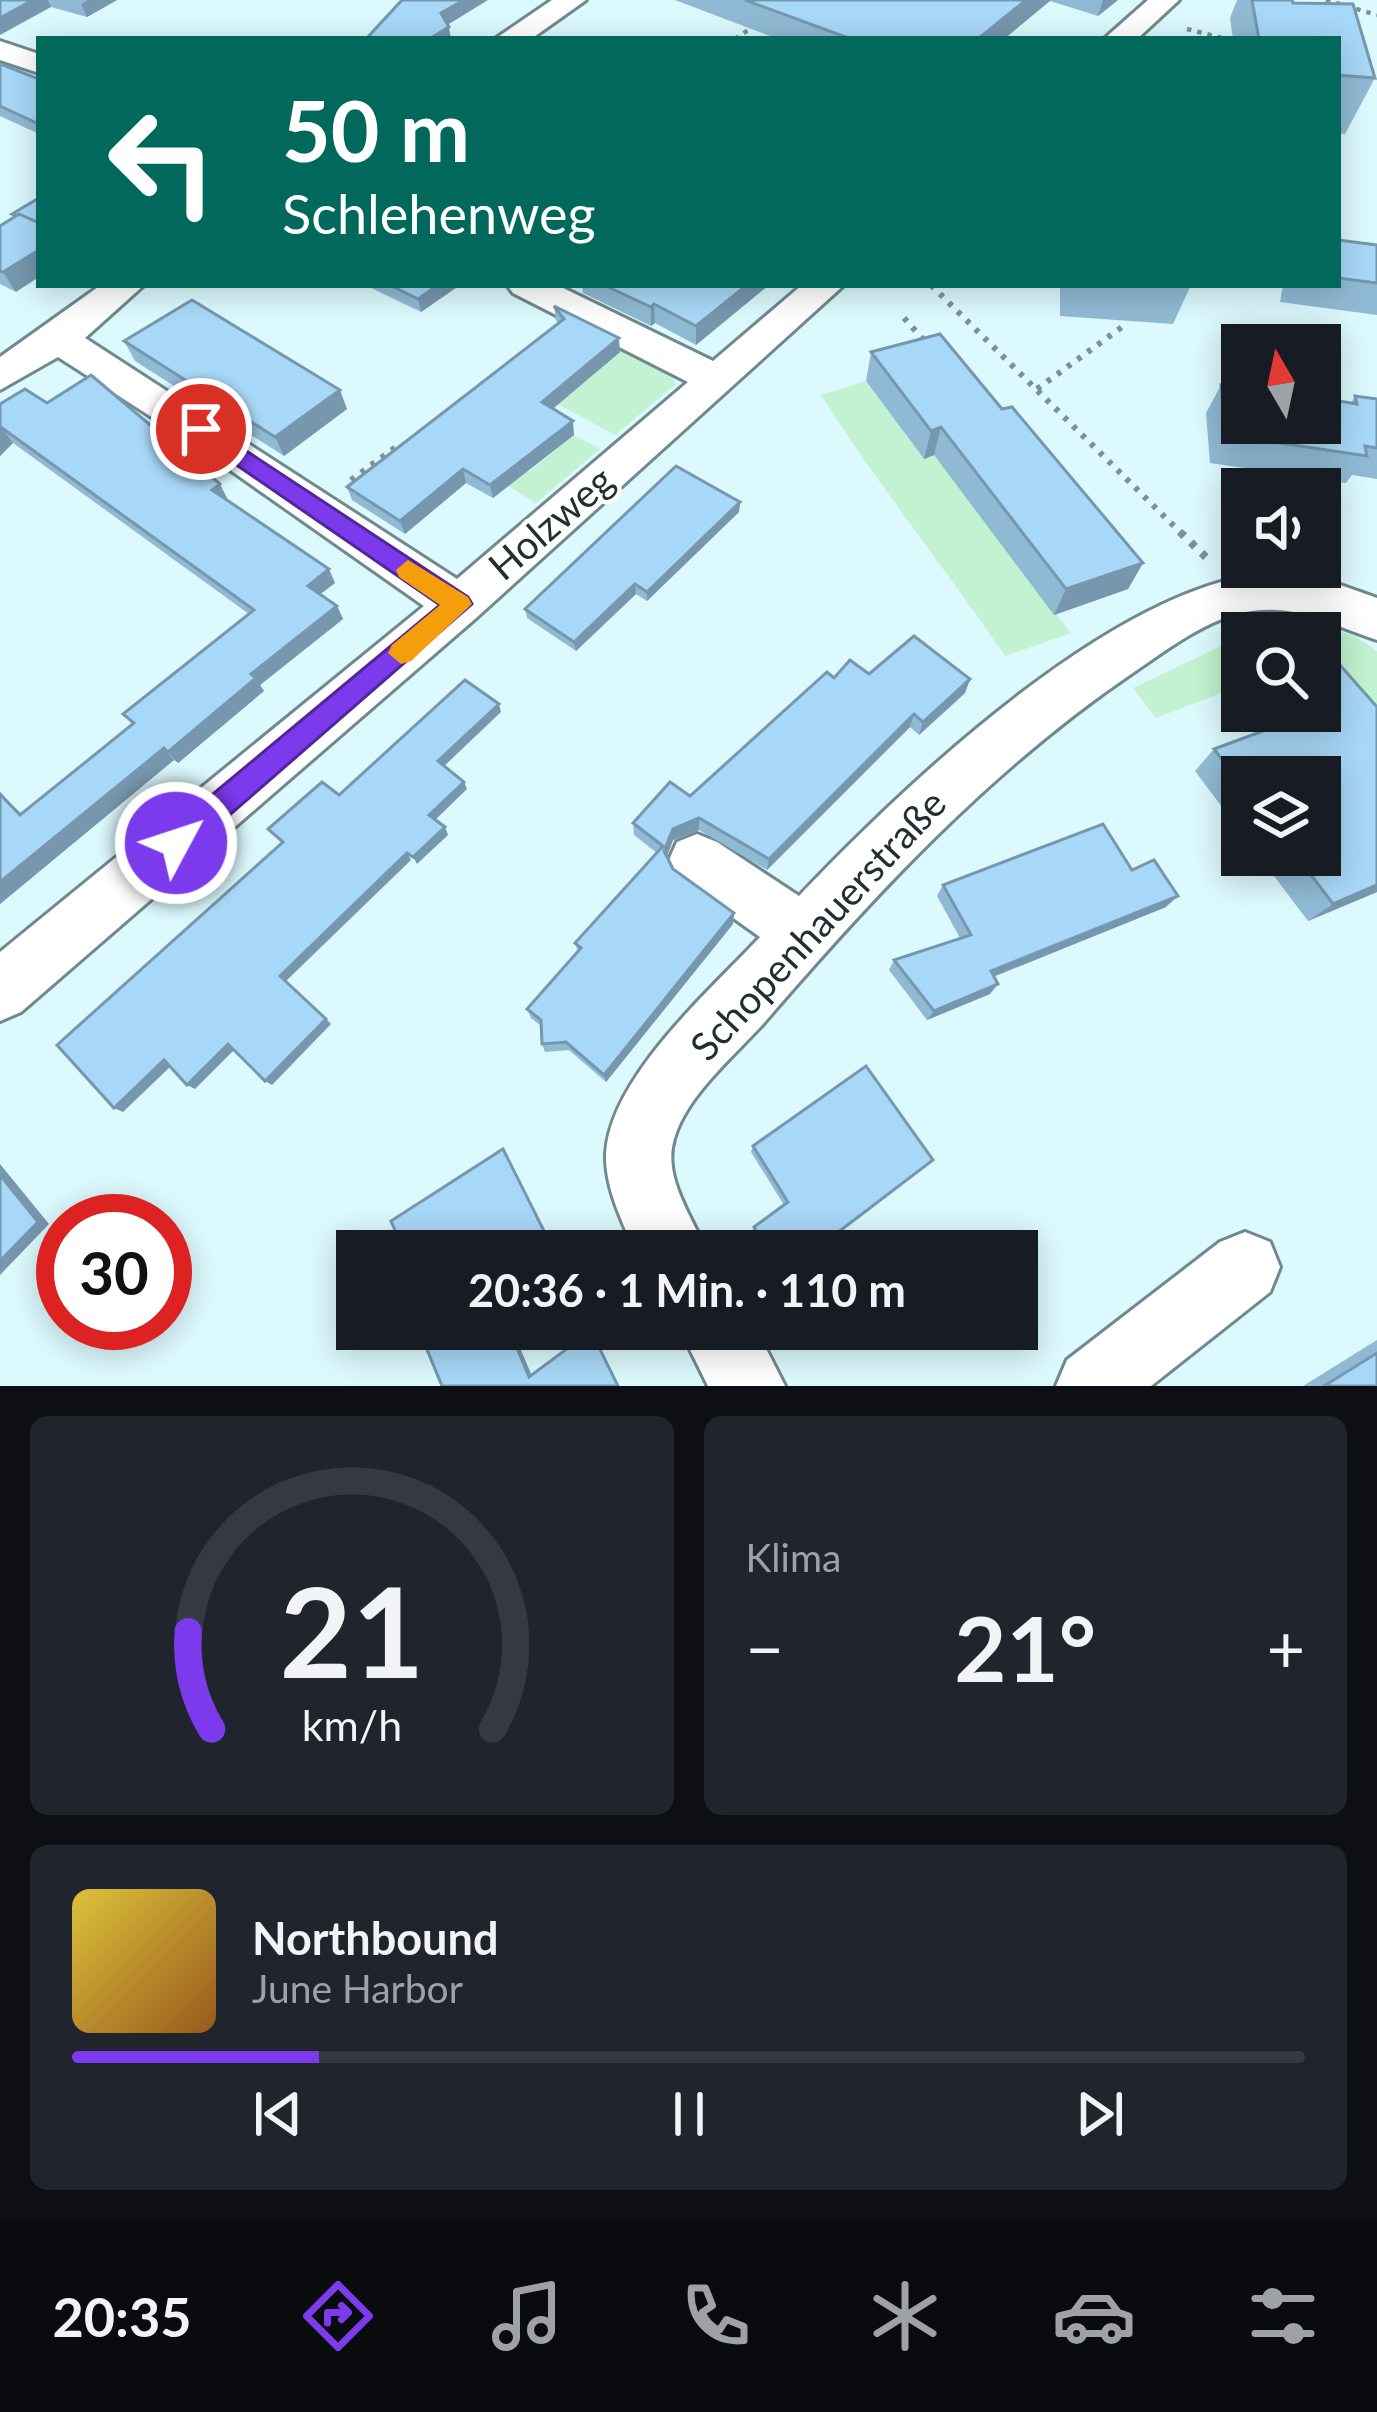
<!DOCTYPE html>
<html lang="de">
<meta charset="utf-8">
<style>
body{margin:0;font-family:Lato,sans-serif;background:#20242c;color:#f1f3f6;height:100vh;display:flex;flex-direction:column;font-size:45px;white-space:nowrap}
*{box-sizing:border-box;margin:0}
p{font-size:39px;color:#9ea1a6}
.icon{flex:none;width:66px;height:66px;fill:none;stroke:currentColor;stroke-width:2;stroke-linecap:round;stroke-linejoin:round}
.map{position:relative;height:1386px;overflow:hidden}
.drawer{display:flex;flex-direction:column;gap:30px;padding:30px;background:#0d0f14;flex:1}
.drawer>*{flex:none}
.guide{position:absolute;left:36px;top:36px;width:1305px;height:252px;border-radius:0px;box-shadow:0 6px 30px #0003;background:#00695c;color:#fff;overflow:hidden}
.needle{width:78px;rotate:351deg}
.buttons{position:absolute;left:1221px;top:324px;display:grid;gap:24px}
.buttons a{display:grid;place-items:center;width:120px;height:120px;border-radius:0px;background:#171b24;box-shadow:0 6px 30px #0003;font-size:60px}
.speed{position:absolute;left:36px;top:1194px;display:flex;gap:24px;font-size:60px;font-weight:700;text-align:center}
.speed>*{display:grid;place-content:center;width:156px;height:156px;border-radius:50%;background:#171b24;box-shadow:0 6px 30px #0003;line-height:1}
.speed .limit{border:18px solid #d22;background:#fff;color:#111}
.pin{position:absolute;display:grid;place-items:center;width:102px;height:102px;color:#fff;margin:-51px;border:6px solid #fff;border-radius:50%;box-shadow:0 3px 12px #0007}
.me{position:absolute;width:132px;margin:-66px;rotate:50deg;stroke-linejoin:round;filter:drop-shadow(0 0 9px #0008)}
.turn{display:flex;align-items:center;gap:42px;height:252px;padding:0 48px;font-size:54px}
.turn .icon{width:156px;height:156px;stroke-width:2.5}
.turn b{display:block;font-size:84px;line-height:102px}
.big{font-size:90px;font-weight:700;line-height:1.1}
.drawer .widget{flex:1;display:flex;flex-direction:column;justify-content:center;gap:18px;min-width:0;padding:0 42px;border-radius:18px;background:#20242c}
.drawer .dial{align-items:center;gap:0}
.dial svg{height:312px;overflow:visible;fill:none;stroke:#363941;stroke-width:7;stroke-linecap:round;text-anchor:middle}
.dial text{fill:#f1f3f6;stroke:none}
.song{display:flex;align-items:center;gap:36px}
.cover{width:144px;height:144px;border-radius:18px;background:linear-gradient(135deg,hsl(50 70% 55%),hsl(30 70% 35%))}
.played{height:12px;border-radius:6px;background:linear-gradient(90deg,#7c3aed 20%,#363941 20%)}
.keys{display:flex;justify-content:space-around;direction:ltr}
.heat{display:flex;justify-content:space-between;align-items:center;font-size:66px;direction:ltr}
.drawer .tiles{flex:1;display:grid;gap:30px;grid-template-columns:1fr 1fr}
.widget:last-child{grid-column:span 2}
.trip{position:absolute;left:336px;top:1230px;width:702px;height:120px;border-radius:0px;background:#171b24;box-shadow:0 6px 30px #0003;font-weight:700;line-height:120px;text-align:center}
.dock{display:flex;height:192px;justify-content:space-around;align-items:center;background:#090b0e;color:#9ea1a6}
.dock .icon{width:84px;height:84px}
.dock .on{color:#7c3aed}
.dock b{font-size:54px;color:#f1f3f6}
.map>svg:first-child{display:block}
.green{fill:#c2f2d1}
.lines{fill:none;stroke-linecap:round;stroke-linejoin:round}
.minor-casing{stroke:#6f898e;stroke-width:6}
.path-far2{stroke:#7d9195;stroke-width:4.5;stroke-dasharray:4.5 6;stroke-linecap:butt}
.path-far1{stroke:#7d9195;stroke-width:6;stroke-dasharray:4.5 8;stroke-linecap:butt}
.path{stroke:#7d9195;stroke-width:8;stroke-dasharray:6 9;stroke-linecap:butt}
.minor{fill:#fff;fill-rule:evenodd}
.wall{fill:#90bad4}
.shaded-wall{fill:#7697ad}
.building{fill:#a8d8f7;stroke:#7697ad;stroke-width:3}
.route{fill:#7c3aed;stroke:#51269a;stroke-width:3}
.slow{fill:#f59e0b}
.labels{text-anchor:middle;stroke-width:9;stroke-linejoin:round;paint-order:stroke}
.street-label{font-size:39px;fill:#232e30;stroke:#fff}
</style>
<div class="map">
<svg width="1377" height="1386" viewBox="0 0 1377 1386">
<rect width="100%" height="100%" fill="#dcf9fe"/>
<!-- green -->
<g class="green">
<polygon points="615,342 667,368 676,384 615,435 515,381"/>
<path d="M866 381 923 458 934 455 1071 633 1005 656C945 568 878 485 821 395Z"/>
<polygon points="574,435 600,449 536,503 471,463 489,448 529,472"/>
<polygon points="1298,622 1353,635 1377,651 1377,718 1320,663 1320,633 1247,633"/>
<polygon points="1242,636 1242,685 1156,718 1133,688"/>
</g>
<g class="lines">
<defs>
<g id="minor">
<polygon points="552,0 586,0 531,39 495,39"/>
<polygon points="1148,0 1179,0 1137,39 1104,39"/>
<polygon points="0,41 39,54 39,73 0,60"/>
<polygon points="101,285 144,285 85,338 457,579 688,382 513,293 507,285 557,285 713,361 802,285 844,285 476,618 21,1012 0,1021 0,952 424,606 186,439 58,357 0,390 0,357"/>
<path d="M1282 572 1315 576 1377 598V640C1328 624 1291 600 1237 614 1200 624 1165 651 1134 672 991 769 875 894 763 1024 734 1056 686 1096 674 1139 662 1177 693 1218 706 1251H635C622 1221 605 1187 606 1154 610 1077 711 990 760 937L677 878 669 860 677 842 697 834 717 842 799 896C905 785 1123 575 1282 572Z"/>
<polygon points="1245,1232 1270,1242 1280,1267 1270,1292 1151,1386 1056,1386 1067,1360 1220,1242"/>
<polygon points="680,1329 756,1329 785,1386 708,1386"/>
</g>
</defs>
<!-- minor casing -->
<use href="#minor" class="minor-casing"/>
<!-- path-far2 -->
<g class="path-far2">
<polyline points="1326,0 1377,15"/>
<polyline points="1187,29 1226,39"/>
<polyline points="735,39 757,24"/>
</g>
<!-- path-far1 -->
<g class="path-far1">
<polyline points="931,285 1183,535"/>
<polyline points="904,318 927,344"/>
<polyline points="1037,389 1122,327"/>
<polyline points="351,480 400,444"/>
</g>
<!-- path -->
<polyline class="path" points="1180,532 1211,562"/>
<!-- minor -->
<use href="#minor" class="minor"/>
</g>
<!-- wall -->
<g class="wall">
<polygon points="0,0 117,0 87,17 51,7"/>
<polygon points="675,0 1118,0 1098,16 1050,1 1004,39 778,39"/>
<polygon points="1237,0 1292,0 1293,3 1353,4 1375,78 1345,134 1338,133 1338,39 1233,39 1230,18"/>
<polygon points="0,64 39,79 39,134 0,116"/>
<polygon points="39,198 16,292 0,284 0,226 14,217 12,214"/>
<polygon points="1338,240 1377,245 1377,315 1280,302 1283,285 1338,285"/>
<polygon points="365,285 460,285 421,312"/>
<polygon points="582,285 769,285 696,345 655,323 651,326 583,293"/>
<polygon points="1060,285 1191,285 1173,324 1060,316"/>
<polygon points="554,306 620,352 553,409 574,435 493,498 466,483 405,534 352,500 347,487 558,323 556,320"/>
<polygon points="124,341 347,409 284,456 135,361"/>
<polygon points="871,352 1002,409 1143,563 1128,589 1054,615 934,455 924,459 866,381"/>
<polygon points="1221,385 1351,403 1355,396 1377,399 1377,479 1352,475 1346,483 1210,463 1206,413"/>
<polygon points="47,403 227,498 226,499 335,583 320,594 337,606 343,619 260,685 264,691 178,763 174,760 0,904 0,794 22,814 132,724 123,714 249,614 13,443 0,456 0,404"/>
<polygon points="740,502 739,512 647,601 636,594 576,651 527,618 525,609"/>
<polygon points="869,674 970,679 965,693 919,735 910,727 767,870 699,830 673,840 667,856 673,869 734,913 733,924 606,1082 569,1050 545,1052 542,1044 541,1026 531,1018 527,1009 578,952 575,943 657,853 634,835 633,823 690,796 834,678"/>
<polygon points="1242,689 1242,706 1235,697"/>
<polygon points="1246,711 1320,711 1377,892 1308,921 1258,855 1320,855 1242,777 1242,834 1195,771 1214,749 1263,731"/>
<polygon points="1132,870 1166,907 994,976 990,994 927,1020 889,970 894,960 960,938 937,896 943,885"/>
<polygon points="753,1146 821,1247 823,1251 764,1251 752,1231 754,1227 784,1205 751,1152"/>
<polygon points="1377,1340 1377,1386 1303,1386"/>
</g>
<!-- shaded-wall -->
<g class="shaded-wall">
<polygon points="33,0 48,0 51,7 0,35 0,18"/>
<polygon points="88,0 117,0 87,17 81,4"/>
<polygon points="464,0 488,0 444,27 441,13"/>
<polygon points="1026,0 1051,0 1004,39 978,39"/>
<polygon points="1103,0 1118,0 1098,16"/>
<polygon points="449,27 451,39 429,39"/>
<polygon points="39,250 39,277 16,292 3,272"/>
<polygon points="438,285 460,285 421,312 418,299"/>
<polygon points="747,285 769,285 696,345 696,326"/>
<polygon points="654,304 655,323 651,326 651,307"/>
<polygon points="619,338 620,352 544,416 542,402"/>
<polygon points="340,390 347,409 284,456 275,437"/>
<polygon points="573,421 574,435 493,498 490,485"/>
<polygon points="941,427 934,455 924,459 931,431"/>
<polygon points="2,428 13,443 0,456 0,431"/>
<polygon points="463,469 466,483 405,534 400,521"/>
<polygon points="220,484 227,498 220,504 212,490"/>
<polygon points="740,502 739,512 647,601 647,592"/>
<polygon points="1143,563 1128,589 1054,615 1066,589"/>
<polygon points="329,569 335,583 314,599 308,586"/>
<polygon points="635,584 636,594 576,651 574,642"/>
<polygon points="337,606 343,619 260,685 264,691 178,763 168,752 251,674"/>
<polygon points="970,679 965,693 919,735 923,722"/>
<polygon points="499,704 501,712 441,769 438,761"/>
<polygon points="914,714 910,727 767,870 769,859"/>
<polygon points="164,748 174,760 0,904 0,882"/>
<polygon points="464,782 467,789 432,823 429,815"/>
<polygon points="699,818 699,830 673,840 665,862 664,851 673,829"/>
<polygon points="445,827 448,835 417,864 413,857"/>
<polygon points="407,853 411,860 286,981 280,976"/>
<polygon points="1377,885 1377,892 1308,921 1333,904"/>
<polygon points="1178,896 1166,907 983,981 991,971"/>
<polygon points="734,913 733,924 606,1082 604,1075"/>
<polygon points="998,984 990,994 927,1020 934,1011"/>
<polygon points="326,1019 331,1024 272,1085 265,1081"/>
<polygon points="228,1044 235,1049 195,1089 187,1085"/>
<polygon points="164,1060 172,1065 123,1112 114,1108"/>
<polygon points="503,1149 553,1247 548,1251 542,1251"/>
<polygon points="0,1164 49,1224 0,1275"/>
<polygon points="509,1329 512,1329 532,1376 529,1377"/>
</g>
<!-- building -->
<g class="building">
<polygon points="0,0 33,0 0,18"/>
<polygon points="402,0 464,0 441,13 449,27 429,39 366,39"/>
<polygon points="745,0 1026,0 978,39 851,39"/>
<polygon points="1252,0 1292,0 1293,3 1353,4 1375,78 1338,75 1338,39 1259,39"/>
<polygon points="0,64 39,79 39,124 0,106"/>
<polygon points="39,198 39,223 12,214"/>
<polygon points="19,214 39,223 39,250 3,272 0,271 0,226"/>
<polygon points="1338,240 1377,245 1377,283 1338,278"/>
<polygon points="390,285 438,285 418,299"/>
<polygon points="604,285 747,285 696,326 654,304 651,307"/>
<polygon points="192,300 340,390 275,437 124,341"/>
<polygon points="554,306 619,338 542,402 573,421 490,485 463,469 400,521 347,487 564,319"/>
<polygon points="940,334 1002,409 1012,407 1143,563 1066,589 941,427 931,431 871,352"/>
<polygon points="91,375 220,484 212,490 329,569 308,586 337,606 251,674 256,678 168,752 164,748 0,882 0,794 20,815 134,723 123,714 254,610 2,428 0,431 0,404 25,389 47,403"/>
<polygon points="1221,385 1242,388 1242,423 1320,423 1320,398 1357,404 1355,396 1377,399 1377,448 1365,446 1367,456 1226,435"/>
<polygon points="676,466 740,502 647,592 635,584 574,642 525,609"/>
<polygon points="914,636 970,679 923,722 914,714 769,859 699,818 673,829 664,851 673,869 734,913 604,1075 566,1042 542,1044 541,1020 527,1009 581,948 575,943 663,846 633,823 670,782 690,796 827,672 834,678 850,660 869,674"/>
<polygon points="1325,648 1377,707 1377,885 1333,904 1296,855 1320,855 1320,777 1242,777 1242,785 1214,749 1293,720 1286,711 1320,711 1320,650"/>
<polygon points="465,680 499,704 438,761 464,782 429,815 445,827 413,857 407,853 280,976 326,1019 265,1081 228,1044 187,1085 164,1060 114,1108 57,1045 283,842 268,829 322,782 339,795"/>
<polygon points="1103,824 1132,870 1154,860 1178,896 991,971 998,984 934,1011 894,960 971,935 943,885"/>
<polygon points="866,1066 933,1160 820,1246 823,1251 768,1251 754,1227 788,1202 753,1146"/>
<polygon points="503,1149 551,1245 542,1251 404,1251 391,1221"/>
<polygon points="0,1175 38,1222 0,1261"/>
<polygon points="429,1329 509,1329 529,1377 591,1331 618,1386 442,1386 421,1335"/>
<polygon points="1377,1353 1377,1386 1324,1386"/>
</g>
<!-- route -->
<polygon class="route" points="201,421 468,597 472,604 187,852 176,856 166,852 161,843 166,833 440,605 193,435 190,429"/>
<!-- slow -->
<polygon class="slow" points="408,560 468,597 472,604 411,661 401,664 388,653 392,645 440,605 399,577 396,570"/>
<g class="labels">
<!-- street labels -->
<g class="street-label">
<text transform="translate(551 523) rotate(-41)" y="14">Holzweg</text>
<text transform="translate(818 925) rotate(-47)" y="14">Schopenhauerstraße</text>
</g>
</g>
</svg>
<div class="buttons">
<a><svg class="needle" viewBox="-14 -14 28 28"><path d="M0-13l5 13h-10z" fill="#e53935"/><path d="M0 13l5-13h-10z" fill="#9ea1a6"/></svg></a>
<a><svg class="icon" aria-label="sound" viewBox="0 0 24 24"><path d="M4 9h4l5-4v14l-5-4H4zM17 9q2 3 0 6"/></svg></a>
<a><svg class="icon" aria-label="search" viewBox="0 0 24 24"><circle cx="10" cy="10" r="6"/><path d="M15 15l6 6"/></svg></a>
<a><svg class="icon" aria-label="layers" viewBox="0 0 24 24"><path d="M12 4l9 5-9 5-9-5zM3 14l9 5 9-5"/></svg></a>
</div>
<div class="speed"><div class="limit">30</div></div>
<div class="pin" style="left:201px;top:429px;background:#d93025"><svg class="icon" aria-label="arrive" viewBox="0 0 24 24"><path d="M6 21V4h12l-3 4 3 4H6"/></svg></div>
<svg class="me" style="left:176px;top:843px" viewBox="-20 -20 40 40"><circle r="17" fill="#7c3aed" stroke="#fff" stroke-width="3"/><path d="M0-11L8 9 0 5-8 9z" fill="#fff"/></svg>
<div class="trip">20:36 · 1 Min. · 110 m</div>
<div class="guide">
<div class="turn"><svg class="icon" aria-label="left" viewBox="0 0 24 24"><path d="M17 20v-9H6M10 6l-5 5 5 5"/></svg><div><b>50 m</b>Schlehenweg</div></div>
</div>
</div>
<section class="drawer">
<div class="tiles">
<div class="widget dial"><svg viewBox="0 0 100 80">
<path d="M14 69A42 42 0 1 1 86 69"/>
<path d="M14 69A42 42 0 0 1 8 44" stroke="#7c3aed"/>
<text x="50" y="56" font-size="32" font-weight="700">21</text>
<text x="50" y="72" font-size="11">km/h</text>
</svg></div>
<div class="widget"><p>Klima</p>
<div class="heat"><a>−</a><b class="big">21°</b><a>+</a></div>
</div>
<div class="widget">
<div class="song"><i class="cover"></i><div><b>Northbound</b><p>June Harbor</p></div></div>
<div class="played"></div>
<div class="keys"><svg class="icon" aria-label="previous" viewBox="0 0 24 24"><path d="M18 5L8 12l10 7zM5 5v14"/></svg><svg class="icon" aria-label="pause" viewBox="0 0 24 24"><path d="M8 5v14M16 5v14"/></svg><svg class="icon" aria-label="next" viewBox="0 0 24 24"><path d="M6 5l10 7-10 7zM19 5v14"/></svg></div>
</div>
</div>
</section>
<nav class="dock">
<b>20:35</b>
<svg class="icon on" aria-label="directions" viewBox="0 0 24 24"><path d="M12 3l9 9-9 9-9-9zM9 14v-3h6M13 9l2 2-2 2"/></svg>
<svg class="icon" aria-label="music" viewBox="0 0 24 24"><path d="M9 18V5l10-2v13"/><circle cx="6" cy="18" r="3"/><circle cx="16" cy="16" r="3"/></svg>
<svg class="icon" aria-label="phone" viewBox="0 0 24 24"><path d="M5 4h4l2 5-3 2q2 4 5 5l2-3 5 2v4C11 20 4 13 5 4z"/></svg>
<svg class="icon" aria-label="climate" viewBox="0 0 24 24"><path d="M12 3v18M4 7l16 10M4 17L20 7"/></svg>
<svg class="icon" aria-label="car" viewBox="0 0 24 24"><path d="M5 17H2v-5l4-1 3-4h7l3 4 3 1v5h-3M9 17h6M6 11h13"/><circle cx="7" cy="17" r="2"/><circle cx="17" cy="17" r="2"/></svg>
<svg class="icon" aria-label="filters" viewBox="0 0 24 24"><path d="M4 7h16M4 17h16"/><circle cx="9" cy="7" r="2"/><circle cx="15" cy="17" r="2"/></svg>
</nav>
